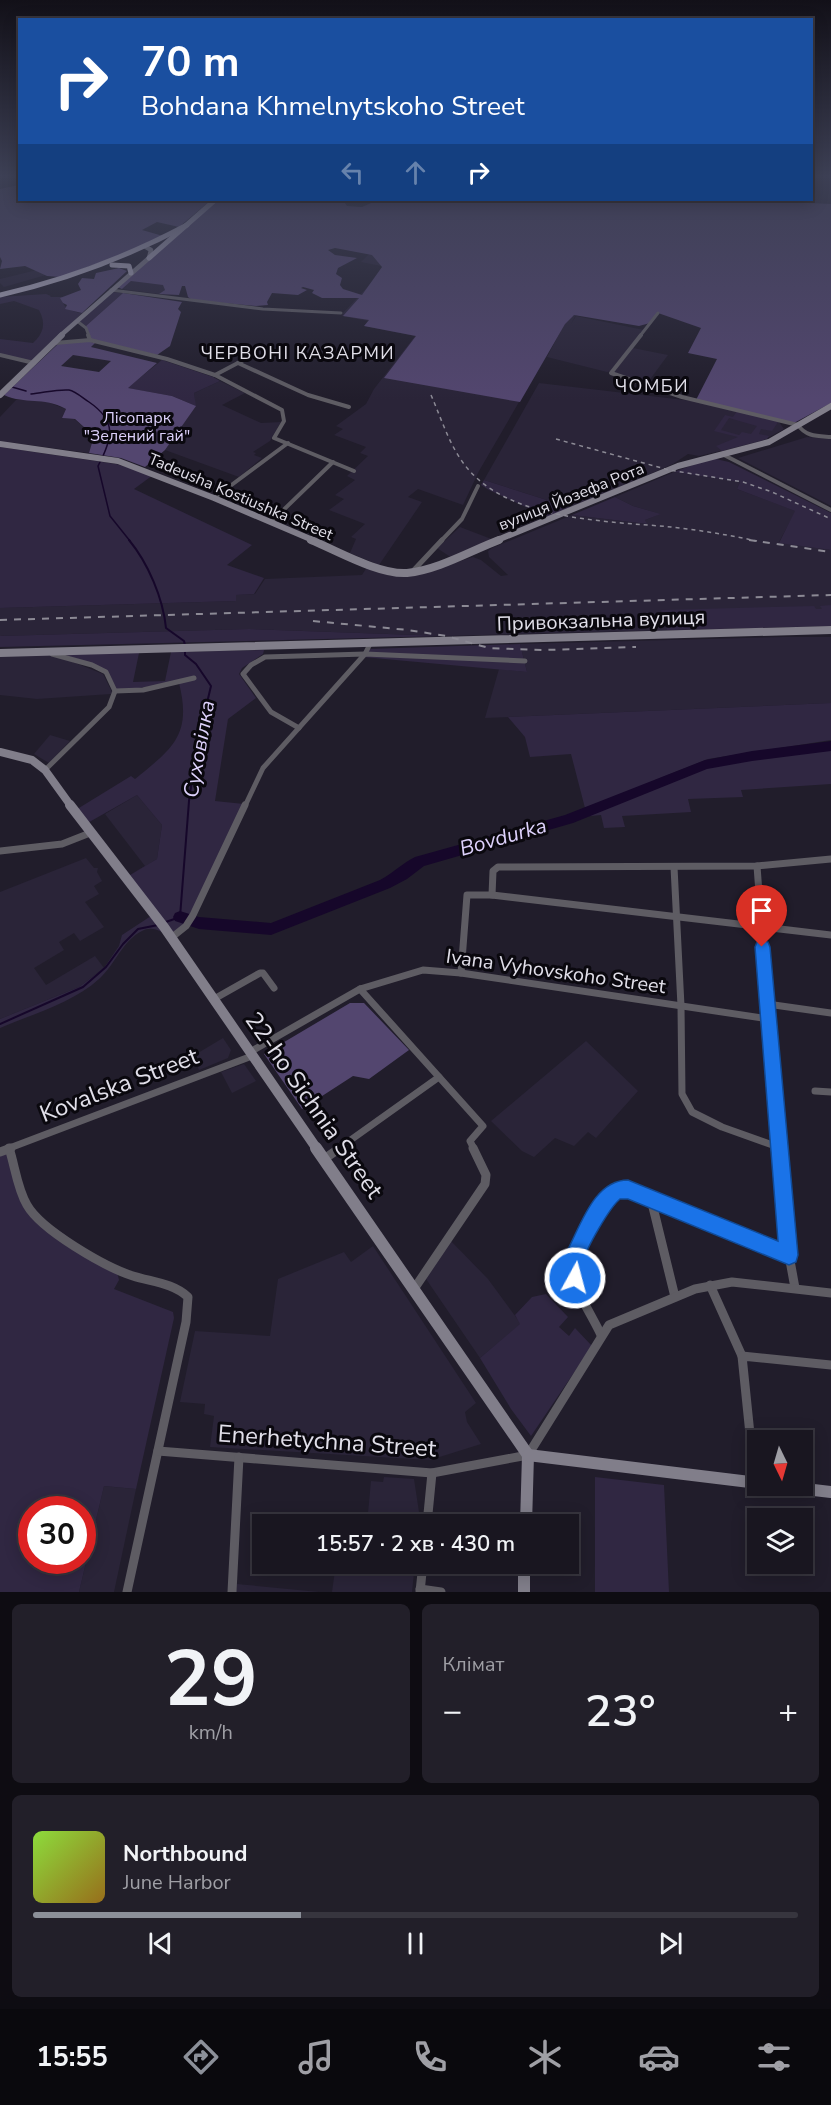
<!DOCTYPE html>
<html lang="uk">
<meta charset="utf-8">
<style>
body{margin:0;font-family:"Nunito Sans",sans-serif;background:#221f29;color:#f1f3f6;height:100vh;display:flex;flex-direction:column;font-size:22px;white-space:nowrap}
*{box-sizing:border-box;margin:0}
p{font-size:20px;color:#9f9fa5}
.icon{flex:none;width:33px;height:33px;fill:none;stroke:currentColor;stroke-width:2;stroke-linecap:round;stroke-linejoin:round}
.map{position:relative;height:1592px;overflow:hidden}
.panel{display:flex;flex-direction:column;gap:12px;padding:12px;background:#0e0c12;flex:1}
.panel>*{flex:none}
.top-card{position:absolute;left:18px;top:18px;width:795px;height:183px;border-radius:0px;box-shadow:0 3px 15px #0003,0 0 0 2px #37353e;background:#1a4fa0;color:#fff;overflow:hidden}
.needle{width:39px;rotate:175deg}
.controls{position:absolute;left:747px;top:1430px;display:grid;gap:12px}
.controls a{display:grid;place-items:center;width:66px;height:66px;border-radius:0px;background:#191620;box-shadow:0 3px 15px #0003,0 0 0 2px #37353e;font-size:30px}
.speed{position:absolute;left:18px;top:1496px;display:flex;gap:12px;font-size:30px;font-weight:700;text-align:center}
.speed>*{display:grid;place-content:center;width:78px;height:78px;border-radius:50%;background:#191620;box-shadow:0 3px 15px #0003,0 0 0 2px #37353e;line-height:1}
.speed .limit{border:9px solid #d22;background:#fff;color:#111}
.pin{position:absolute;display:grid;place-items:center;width:51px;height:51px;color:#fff;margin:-62px -26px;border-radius:50% 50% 50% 0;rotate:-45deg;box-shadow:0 0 6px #0007}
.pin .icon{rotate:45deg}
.me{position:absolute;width:66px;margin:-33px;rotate:7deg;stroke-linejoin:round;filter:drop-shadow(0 0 4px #0008)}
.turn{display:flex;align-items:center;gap:21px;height:126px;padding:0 24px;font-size:27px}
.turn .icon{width:78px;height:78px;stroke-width:2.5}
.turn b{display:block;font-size:42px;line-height:51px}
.lanes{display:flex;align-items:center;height:57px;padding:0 24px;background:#0003;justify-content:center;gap:30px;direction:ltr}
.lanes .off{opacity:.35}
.big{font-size:45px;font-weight:600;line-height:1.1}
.panel .widget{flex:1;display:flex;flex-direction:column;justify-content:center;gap:9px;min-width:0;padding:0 21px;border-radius:9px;background:#221f29}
.panel .dial{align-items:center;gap:0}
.dial b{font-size:78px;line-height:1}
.song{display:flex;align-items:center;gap:18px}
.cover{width:72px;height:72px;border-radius:9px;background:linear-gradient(135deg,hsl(90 70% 55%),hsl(40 70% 35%))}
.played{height:6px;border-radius:3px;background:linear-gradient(90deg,#8c9099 35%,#37353e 35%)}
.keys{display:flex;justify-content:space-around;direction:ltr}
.heat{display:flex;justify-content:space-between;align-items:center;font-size:33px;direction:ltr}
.panel .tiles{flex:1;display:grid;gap:12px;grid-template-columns:1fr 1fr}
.widget:last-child{grid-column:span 2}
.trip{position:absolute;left:252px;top:1514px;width:327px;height:60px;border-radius:0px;background:#191620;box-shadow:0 3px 15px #0003,0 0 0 2px #37353e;font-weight:600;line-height:60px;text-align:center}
.tab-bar{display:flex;height:96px;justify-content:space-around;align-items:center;background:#0a090d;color:#9f9fa5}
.tab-bar .icon{width:42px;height:42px}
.tab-bar .on{color:#8c9099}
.tab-bar b{font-size:27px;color:#f1f3f6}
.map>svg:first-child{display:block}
.built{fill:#2a2438}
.green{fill:#302742;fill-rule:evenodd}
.forest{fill:#53466f;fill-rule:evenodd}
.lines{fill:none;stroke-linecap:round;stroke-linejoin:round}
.stream-far1{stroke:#16072a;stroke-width:1.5}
.stream{stroke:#16072a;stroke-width:2}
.river{fill:#16072a;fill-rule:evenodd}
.street-far4{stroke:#5e5c63;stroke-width:3}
.street-far3{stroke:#5e5c63;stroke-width:4}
.street-far2{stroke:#5e5c63;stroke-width:5}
.street-far1{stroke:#5e5c63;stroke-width:7}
.street{stroke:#5e5c63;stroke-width:9}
.secondary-far4{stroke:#817e8a;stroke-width:4.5}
.secondary-far3{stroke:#817e8a;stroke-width:6}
.secondary-far2{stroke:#817e8a;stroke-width:8}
.secondary-far1{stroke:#817e8a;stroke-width:10}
.secondary{stroke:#817e8a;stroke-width:12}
.highway{stroke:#b5b0c3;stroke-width:5}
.rail-far1{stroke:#8c8a95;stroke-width:1.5;stroke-dasharray:4 4;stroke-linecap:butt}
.rail{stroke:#8c8a95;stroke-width:2;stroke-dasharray:7 7;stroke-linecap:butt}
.route{fill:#1a73e8;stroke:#114b97;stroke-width:1.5}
.labels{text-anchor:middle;stroke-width:6;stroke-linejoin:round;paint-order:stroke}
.far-park-label{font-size:16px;fill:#dcd0fa;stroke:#0a080e}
.far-street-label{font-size:16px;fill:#e1dfe9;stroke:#0a080e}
.far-neighbourhood-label{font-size:18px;letter-spacing:1.5px;fill:#e1dfe9;stroke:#0a080e}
.street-label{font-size:20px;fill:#e1dfe9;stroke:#0a080e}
.water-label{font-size:21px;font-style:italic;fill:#ddd1fb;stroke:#0a080e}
.near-street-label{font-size:24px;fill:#e1dfe9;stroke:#0a080e}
</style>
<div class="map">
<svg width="831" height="1592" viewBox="0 0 831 1592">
<rect width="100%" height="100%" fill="#211d2b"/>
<!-- built -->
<g class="built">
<polygon points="489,200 605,260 571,324 576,316 644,330 611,371 607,372 547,357 565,323 479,471 463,505 418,489 408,497 422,502 379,565 350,553 356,539 351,537 365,524 329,510 344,499 335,495 355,480 347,476 368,456 360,453 366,447 334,435 343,429 336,426 366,404 374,389 415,336 364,326 368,321 342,316 343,313 386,267 361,262 370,253"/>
<polygon points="37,270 46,275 4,287 0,283 0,279"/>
<polygon points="139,274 171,278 165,290 159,294 122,289"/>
<polygon points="633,348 668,355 648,382 613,373"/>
<polygon points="220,381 245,393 222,405 261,423 281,422 270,441 253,452 256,453 254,455 262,458 239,477 165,450 195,406 194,393"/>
<polygon points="539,383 693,401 779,422 784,429 762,441 699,456 688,454 673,464 572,508 484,480"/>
<polygon points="16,400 42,400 66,409 62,418 74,419 95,436 89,453 0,441 0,417"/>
<polygon points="807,437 831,439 831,506 738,458"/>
<polygon points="674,472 740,482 737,489 796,511 779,542 831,550 831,626 444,636 249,629 0,636 0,608 235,601 236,595 255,594 265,579 362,575 367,567 391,576 413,576 473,557 481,560 501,576 508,575 489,557 488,551 492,548 572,515 646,524 645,520 660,514 633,506 615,497"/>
<polygon points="460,527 494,540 452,558 437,548"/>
<polygon points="784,637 831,637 831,703 485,718 499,669 527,672 520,644"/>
<polygon points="40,653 68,660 103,674 112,692 111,694 37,699 0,695 0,654"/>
<polygon points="50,735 70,741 49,763 34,754"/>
<polygon points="137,795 162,825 157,859 146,866 129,875 145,866 105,814"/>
<polygon points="86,858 94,868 98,868 97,872 102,881 94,886 99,894 85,902 104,927 80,941 74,933 59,942 64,950 34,968 46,985 95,956 104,968 79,987 0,1019 0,892"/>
<polygon points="223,1038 231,1050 228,1058 199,1070 193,1056"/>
<polygon points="586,1041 638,1091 596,1138 588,1132 574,1146 555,1138 534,1157 522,1151 491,1121"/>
<polygon points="244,1064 256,1081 232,1093 221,1072"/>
<polygon points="449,1239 488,1279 521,1324 480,1358 424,1276"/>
<polygon points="373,1246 476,1403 465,1412 467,1422 481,1444 430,1460 210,1447 214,1416 204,1414 205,1404 180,1402 195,1331 270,1336 278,1279 344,1252 351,1262"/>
<polygon points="384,1477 414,1479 419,1512 418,1524 367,1524 371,1481 383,1482"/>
<polygon points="104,1486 136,1489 114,1592 79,1592"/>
<polygon points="336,1563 415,1563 412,1592 332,1592"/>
<polygon points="237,1584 319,1592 236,1592"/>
</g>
<!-- green -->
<g class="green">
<polygon points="111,292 123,293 86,326 79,321"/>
<path d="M46 294 51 296 50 297H62C61 307 72 312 82 313L32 363 0 355V339L33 343C44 333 46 323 39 310L14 301 0 304V297Z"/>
<polygon points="162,360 213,377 220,381 194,393 196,406 172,396 127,388"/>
<path d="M737 411 778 422 772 431 761 429 759 434 769 436 767 439 722 451 716 446 738 437 714 431 725 415 733 417ZM729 418 757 426 751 434 742 432 739 435 721 430Z"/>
<polygon points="0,447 116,464 153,475 134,489 252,545 227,565 264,578 254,594 236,595 236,601 0,608"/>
<polygon points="716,459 729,462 831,513 831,550 779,543 795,511 737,489 740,482 674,472 706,460"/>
<polygon points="484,480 572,508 552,516 545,516 489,490 481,485"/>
<polygon points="615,497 633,506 661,514 645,520 647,524 572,515"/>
<polygon points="831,605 831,626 667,630 661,610 814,606 816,609 822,609 820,606"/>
<polygon points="249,629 444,636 0,647 0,636"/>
<polygon points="520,644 527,672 363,657 368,649"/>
<path d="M264 650 263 654 242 668 239 674 256 698 228 719 215 801 244 804 194 912 171 938C163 932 152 925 142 931 122 941 115 965 99 979 73 1003 32 1014 0 1028V1019L79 987 104 968 119 946 122 935 154 914 125 878 157 859 162 825 137 795 84 825 74 811 131 776 135 779C173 748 192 735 179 683L116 691 108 672 93 664 62 654 139 653 133 682 165 681 171 652Z"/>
<polygon points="831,703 831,740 708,759 655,780 709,761 831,742 831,784 741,790 743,797 688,799 691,812 622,816 625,827 604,828 601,815 579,817 535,833 483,844 421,863 403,877 379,889 299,919 280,929 262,932 190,924 192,919 251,927 277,925 384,882 419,859 455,850 481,840 533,828 624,795 585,808 571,754 530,757 525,737 508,717"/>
<path d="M7 1151 26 1207 117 1272 119 1280 114 1289 173 1312 174 1318 136 1489 104 1486 79 1592H0V1154ZM32 1509H82V1560H32Z"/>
<polygon points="546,1294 568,1317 559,1327 569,1336 575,1328 592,1346 531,1436 511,1409 480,1358 520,1324 515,1315 532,1297"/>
<polygon points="595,1477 664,1485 669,1592 595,1592"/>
</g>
<!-- forest -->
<g class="forest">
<polygon points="19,185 20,200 211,200 179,227 157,222 142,230 163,236 137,249 60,277 47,276 25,266 0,269 2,261 0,257 0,189"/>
<path d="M218 200H343L347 206 362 207 378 200H737L831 204V403L794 423 696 400 717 359 688 353 701 328 658 313 650 323 639 326 574 315 565 324 520 402 384 378 416 336 364 326 369 320 343 316 359 298H322L312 293 314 290 303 287 301 288 307 290 298 295 272 293 267 302 268 305 256 306 192 300 188 297 185 286H182L179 295 159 294 165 290 163 285 131 281 122 289 117 287ZM335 248 372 255 382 267 362 295 343 289 340 285 342 278 336 274 338 268 357 258 335 255 328 250Z"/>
<polygon points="119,268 127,271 82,313 65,309 67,305 63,303 60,298 81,290 78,284 82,278 94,279 96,273"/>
<polygon points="123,293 182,302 178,309 181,312 170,346 157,355 91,339 86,326"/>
<path d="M84 340 95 343 91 347 157 363 128 388 172 396 196 406 165 450 145 467 121 458 89 453 94 436 75 419 62 418 66 409C42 396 26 405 4 395L58 344ZM73 355 111 361 99 372 61 366Z"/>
<polygon points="350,1003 364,1003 409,1050 369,1079 353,1076 302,1109 264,1054"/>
</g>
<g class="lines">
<!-- stream-far1 -->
<g class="stream-far1">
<polyline points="12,387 26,391"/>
<path d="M31 394C43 393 57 389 69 390 75 391 83 398 89 402 117 421 113 438 98 466L110 516 130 541"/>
</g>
<!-- stream -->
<g class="stream">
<path d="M129 540C148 563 163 598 166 628L184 641 185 645"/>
<polyline points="163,923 180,917 189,801 197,745 211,686 196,664 185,655 185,650"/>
<polyline points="0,1024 83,987 106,967 123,944 138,929 158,925"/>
</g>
<!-- river -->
<path class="river" d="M831 741V751L752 761 707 769 573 823 424 866 407 879 390 888 271 935 199 929 175 921 173 917 175 913 180 911 199 917 271 923 380 880C393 873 404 862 415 857L565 815 705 760 752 751Z"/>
<!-- street-far4 -->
<g class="street-far4">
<polyline points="111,290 263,309 341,313"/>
<polyline points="77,321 86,328 89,336"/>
<polyline points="640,336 658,313"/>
</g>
<!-- street-far3 -->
<g class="street-far3">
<polyline points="88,335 90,340"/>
<path d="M641 335 611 373 682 397 798 425C806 437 818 436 831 437"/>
<polyline points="55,343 90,340 167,359 215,375 282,410 284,421 274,438 354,471"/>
<polyline points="0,355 34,363"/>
<polyline points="238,363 308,395 349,407"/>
<polyline points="215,375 255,354"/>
<polyline points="722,454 831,510"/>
<polyline points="214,498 288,443"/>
<polyline points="271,522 333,462"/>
<polyline points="441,541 462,519 478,486"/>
</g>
<!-- street-far2 -->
<g class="street-far2">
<polyline points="412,572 442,540"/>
<polyline points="115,691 143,690 194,678"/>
<polyline points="299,728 271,712 243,674 251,665 265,657 365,654 525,661"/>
<polyline points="45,770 109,707 115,691 106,672 92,665 52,654"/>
<polyline points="245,806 263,768 365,654 371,642"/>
</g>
<!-- street-far1 -->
<g class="street-far1">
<polyline points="0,851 62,844 90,833"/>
<polyline points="757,866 778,1149"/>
<polyline points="674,867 681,1006 682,1094 692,1112 722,1127 778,1147"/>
<polyline points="492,895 493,871 498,867 757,866 831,859"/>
<polyline points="171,938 186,926 193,915 245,805"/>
<polyline points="461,973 467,895 492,895 831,935"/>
<polyline points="360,989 483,1126 470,1141 474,1149"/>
<polyline points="214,999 260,973 263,973 274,988"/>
<polyline points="767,1004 831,1013"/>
<polyline points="250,1052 360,989 423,970 461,973 769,1019"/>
<polyline points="815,1091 831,1092"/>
<polyline points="7,1149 252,1056"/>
<polyline points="338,1149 439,1077"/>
</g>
<!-- street -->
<g class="street">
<path d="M9 1148C15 1166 17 1188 27 1205 41 1230 105 1267 133 1276 152 1282 173 1283 188 1297L186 1322 127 1592"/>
<polyline points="778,1148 789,1255 795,1288"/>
<polyline points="0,1152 11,1148"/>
<polyline points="324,1159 340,1148"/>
<polyline points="651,1199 675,1297"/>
<polyline points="710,1285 742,1356"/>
<polyline points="414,1289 485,1184 486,1175 473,1148"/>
<path d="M601 1335C592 1315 575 1292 573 1270 572 1253 599 1200 614 1192 619 1189 623 1189 628 1190L789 1255"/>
<polyline points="158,1451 432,1473 528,1455 609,1325 695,1289 732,1282 831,1293"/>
<polyline points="755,1483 742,1356 831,1365"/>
<polyline points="427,1524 432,1473"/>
<polyline points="420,1589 441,1592"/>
<polyline points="232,1592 239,1457"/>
<polyline points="420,1592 423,1563"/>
</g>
<!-- secondary-far4 -->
<polyline class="secondary-far4" points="60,336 149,258 151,250 146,247"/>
<!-- secondary-far3 -->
<g class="secondary-far3">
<polyline points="0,395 62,335"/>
<polyline points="0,444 118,461 214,498 315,541"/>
<polyline points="495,541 678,466 769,442 831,406"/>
</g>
<!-- secondary-far2 -->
<g class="secondary-far2">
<path d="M311 540C338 551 379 575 407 573 438 570 470 551 499 540"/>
<polyline points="0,653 831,630"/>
<polyline points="0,752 32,760 45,770 71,806"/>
</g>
<!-- secondary-far1 -->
<polyline class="secondary-far1" points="70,805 164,927 317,1149"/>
<!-- secondary -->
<g class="secondary">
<polyline points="316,1148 528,1455 526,1524"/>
<polyline points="528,1455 758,1483"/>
<polyline points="771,1485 831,1492"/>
<polyline points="524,1563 524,1592"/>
</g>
<!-- highway -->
<g class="highway">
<polyline points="149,258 215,200"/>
<polyline points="112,265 129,266 131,273"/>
<path d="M0 295C66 280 127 257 187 225"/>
</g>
<!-- rail-far1 -->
<g class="rail-far1">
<path d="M431 395C442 420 450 448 468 469 512 521 608 521 671 527 700 530 728 535 757 541"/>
<polyline points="556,439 669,470 743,482 772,492 831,519"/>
</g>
<!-- rail -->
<g class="rail">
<polyline points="749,540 831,552"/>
<polyline points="0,620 831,595"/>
<polyline points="313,621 408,630 446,636 489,648 544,650 636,647"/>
</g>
</g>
<!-- sky -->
<linearGradient id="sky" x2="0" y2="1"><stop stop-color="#121018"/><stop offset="0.44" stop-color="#3d4055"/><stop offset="1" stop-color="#3d4055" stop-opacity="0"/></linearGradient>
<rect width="831" height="400" fill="url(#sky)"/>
<!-- route -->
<path class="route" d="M762 940 768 942 770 947 798 1255 796 1262 789 1265 628 1199H620C611 1206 585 1249 584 1261 583 1269 585 1276 582 1284L575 1287 568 1284C564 1274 563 1261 567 1251 581 1225 594 1180 628 1180L778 1241 755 947 757 942Z"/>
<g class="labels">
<!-- far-park labels -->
<g class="far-park-label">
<text x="137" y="423">Лісопарк<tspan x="137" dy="18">"Зелений гай"</tspan></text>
</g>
<!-- far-street labels -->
<g class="far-street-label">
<text transform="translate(241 496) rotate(23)" y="6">Tadeusha Kostiushka Street</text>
<text transform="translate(571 496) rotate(-22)" y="6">вулиця Йозефа Рота</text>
</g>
<!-- far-neighbourhood labels -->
<g class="far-neighbourhood-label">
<text x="298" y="359">ЧЕРВОНІ КАЗАРМИ</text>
<text x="652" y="392">ЧОМБИ</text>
</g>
<!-- street labels -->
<g class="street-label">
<text transform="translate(601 620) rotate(-2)" y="7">Привокзальна вулиця</text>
<text transform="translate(556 971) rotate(8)" y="7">Ivana Vyhovskoho Street</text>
</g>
<!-- water labels -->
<g class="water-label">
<text transform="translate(199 749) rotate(-80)" y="7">Суховілка</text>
<text transform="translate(503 837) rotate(-16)" y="7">Bovdurka</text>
</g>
<!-- near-street labels -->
<g class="near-street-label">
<text transform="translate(119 1085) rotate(-21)" y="8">Kovalska Street</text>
<text transform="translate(314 1105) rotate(55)" y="8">22-ho Sichnia Street</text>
<text transform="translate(327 1441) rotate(4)" y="8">Enerhetychna Street</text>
</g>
</g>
</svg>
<div class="controls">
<a><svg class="needle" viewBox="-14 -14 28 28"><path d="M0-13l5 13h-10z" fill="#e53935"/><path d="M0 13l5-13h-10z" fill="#9f9fa5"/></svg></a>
<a><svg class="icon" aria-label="layers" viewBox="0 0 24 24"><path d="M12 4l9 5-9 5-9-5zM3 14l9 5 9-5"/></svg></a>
</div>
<div class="speed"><div class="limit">30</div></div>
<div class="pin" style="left:762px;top:947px;background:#d93025"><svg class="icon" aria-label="arrive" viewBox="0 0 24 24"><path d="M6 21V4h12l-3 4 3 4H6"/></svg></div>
<svg class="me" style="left:575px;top:1278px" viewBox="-20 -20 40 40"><circle r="17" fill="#1a73e8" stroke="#fff" stroke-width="3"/><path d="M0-11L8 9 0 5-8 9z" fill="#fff"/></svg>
<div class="trip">15:57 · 2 хв · 430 m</div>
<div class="top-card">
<div class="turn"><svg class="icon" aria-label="right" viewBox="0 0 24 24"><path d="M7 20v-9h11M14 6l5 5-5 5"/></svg><div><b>70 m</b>Bohdana Khmelnytskoho Street</div></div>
<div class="lanes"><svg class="icon off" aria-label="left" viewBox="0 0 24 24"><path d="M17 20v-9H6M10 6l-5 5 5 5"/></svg><svg class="icon off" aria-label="ahead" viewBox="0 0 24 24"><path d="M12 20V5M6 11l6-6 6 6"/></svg><svg class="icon" aria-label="right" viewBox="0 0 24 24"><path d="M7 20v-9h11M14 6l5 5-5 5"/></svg></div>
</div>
</div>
<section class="panel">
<div class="tiles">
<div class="widget dial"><b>29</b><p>km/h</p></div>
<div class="widget"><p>Клімат</p>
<div class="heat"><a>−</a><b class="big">23°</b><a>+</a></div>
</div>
<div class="widget">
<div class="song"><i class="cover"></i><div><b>Northbound</b><p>June Harbor</p></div></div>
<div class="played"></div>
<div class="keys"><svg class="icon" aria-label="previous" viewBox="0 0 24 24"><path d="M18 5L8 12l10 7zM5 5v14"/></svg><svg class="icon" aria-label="pause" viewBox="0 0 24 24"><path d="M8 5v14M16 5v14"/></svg><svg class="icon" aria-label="next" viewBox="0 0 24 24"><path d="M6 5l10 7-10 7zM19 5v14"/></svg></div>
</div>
</div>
</section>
<nav class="tab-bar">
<b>15:55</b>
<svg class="icon on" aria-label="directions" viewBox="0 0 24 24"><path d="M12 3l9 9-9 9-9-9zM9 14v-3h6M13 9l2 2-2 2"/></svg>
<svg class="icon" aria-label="music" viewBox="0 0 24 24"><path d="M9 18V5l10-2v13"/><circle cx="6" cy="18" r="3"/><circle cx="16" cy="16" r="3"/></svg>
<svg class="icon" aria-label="phone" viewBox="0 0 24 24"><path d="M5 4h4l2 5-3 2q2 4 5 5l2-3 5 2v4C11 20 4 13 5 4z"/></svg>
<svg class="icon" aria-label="climate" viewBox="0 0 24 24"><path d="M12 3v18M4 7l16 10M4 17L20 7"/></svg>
<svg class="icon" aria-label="car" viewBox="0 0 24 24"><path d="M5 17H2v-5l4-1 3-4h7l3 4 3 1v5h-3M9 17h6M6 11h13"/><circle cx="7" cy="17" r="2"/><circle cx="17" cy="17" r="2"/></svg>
<svg class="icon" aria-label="filters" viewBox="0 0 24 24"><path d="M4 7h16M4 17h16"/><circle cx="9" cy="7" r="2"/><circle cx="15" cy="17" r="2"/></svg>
</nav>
